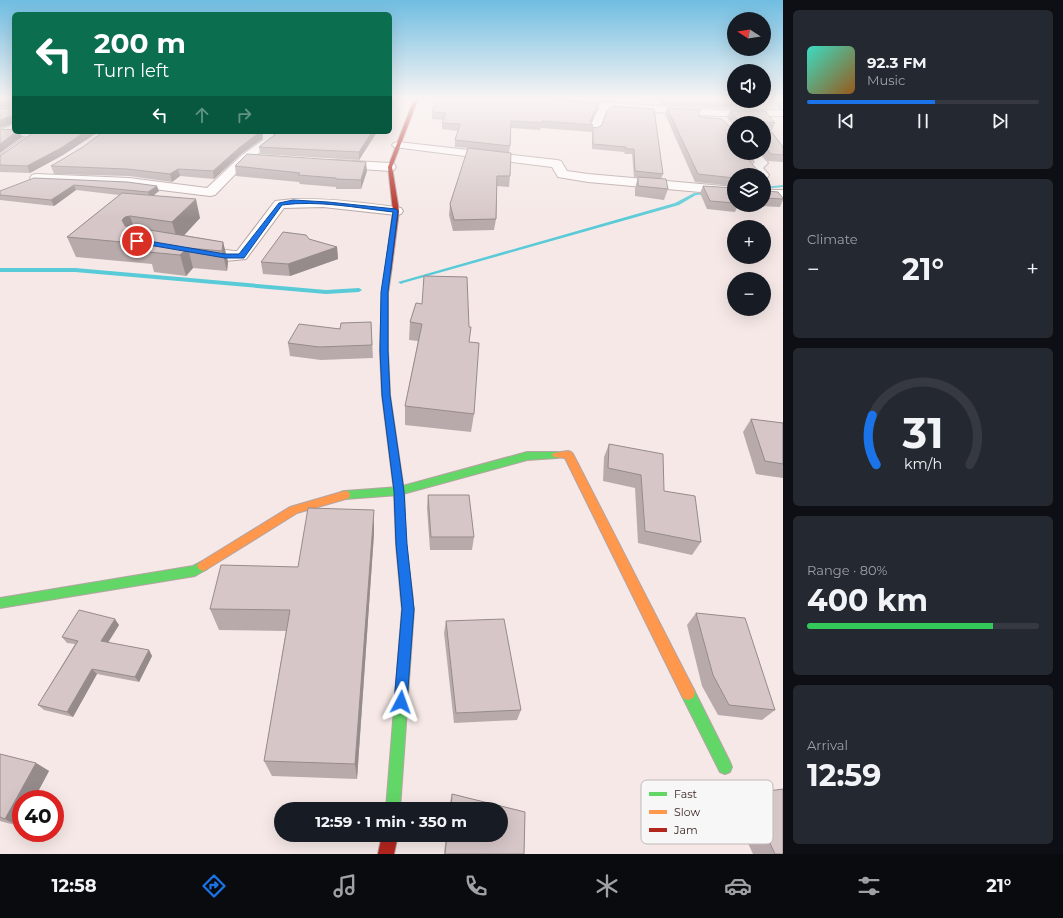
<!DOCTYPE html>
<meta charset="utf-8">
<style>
body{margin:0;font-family:Montserrat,sans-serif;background:#242831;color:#f1f3f6;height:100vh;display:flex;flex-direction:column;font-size:15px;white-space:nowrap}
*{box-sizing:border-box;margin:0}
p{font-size:13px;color:#9ea1a6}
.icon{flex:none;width:22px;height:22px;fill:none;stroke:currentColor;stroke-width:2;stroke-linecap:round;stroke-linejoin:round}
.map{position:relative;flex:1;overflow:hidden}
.drawer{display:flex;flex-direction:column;gap:10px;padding:10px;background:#0d0f14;width:280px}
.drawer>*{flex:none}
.banner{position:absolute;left:12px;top:12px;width:380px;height:122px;border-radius:6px;box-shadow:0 4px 16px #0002;background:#0b6e4f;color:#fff;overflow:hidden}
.needle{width:26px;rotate:282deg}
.tools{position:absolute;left:727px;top:12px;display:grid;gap:8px}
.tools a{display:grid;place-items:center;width:44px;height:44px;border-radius:50%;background:#171b24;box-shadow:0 4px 16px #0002;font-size:20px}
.speed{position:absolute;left:12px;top:790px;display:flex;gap:8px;font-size:20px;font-weight:700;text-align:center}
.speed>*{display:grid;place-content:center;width:52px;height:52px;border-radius:50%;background:#171b24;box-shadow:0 4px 16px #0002;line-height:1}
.speed .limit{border:6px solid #d22;background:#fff;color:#111}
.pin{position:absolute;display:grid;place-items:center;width:34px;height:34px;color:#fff;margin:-17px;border:2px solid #fff;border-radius:50%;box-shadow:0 1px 4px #0007}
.me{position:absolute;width:44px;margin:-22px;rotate:4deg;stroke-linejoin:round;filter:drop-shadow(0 0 3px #0008)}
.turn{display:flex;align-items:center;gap:14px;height:84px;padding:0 16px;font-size:18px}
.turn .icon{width:52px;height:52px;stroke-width:2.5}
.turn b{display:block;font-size:28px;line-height:34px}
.lanes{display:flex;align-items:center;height:38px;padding:0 16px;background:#0003;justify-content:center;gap:20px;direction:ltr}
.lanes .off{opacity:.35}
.big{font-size:30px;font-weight:700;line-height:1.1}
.drawer .tile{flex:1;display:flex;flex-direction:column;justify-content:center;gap:6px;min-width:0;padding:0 14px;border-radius:6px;background:#242831}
.drawer .dial{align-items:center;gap:0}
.dial svg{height:104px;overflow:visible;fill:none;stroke:#363941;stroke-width:7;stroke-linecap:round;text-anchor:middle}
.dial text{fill:#f1f3f6;stroke:none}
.song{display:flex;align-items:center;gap:12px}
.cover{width:48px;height:48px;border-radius:6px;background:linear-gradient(135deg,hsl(170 70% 55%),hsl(30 70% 35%))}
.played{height:4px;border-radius:2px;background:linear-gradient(90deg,#1a73e8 55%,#363941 55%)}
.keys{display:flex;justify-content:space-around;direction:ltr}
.heat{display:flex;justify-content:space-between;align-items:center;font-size:22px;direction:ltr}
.charge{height:6px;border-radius:3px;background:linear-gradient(90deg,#34c759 80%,#363941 0)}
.trip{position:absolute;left:274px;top:802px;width:234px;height:40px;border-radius:20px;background:#171b24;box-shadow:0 4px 16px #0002;font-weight:700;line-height:40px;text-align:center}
.menu{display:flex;height:64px;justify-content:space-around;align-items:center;background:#090b0e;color:#9ea1a6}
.menu .icon{width:28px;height:28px}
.menu .current{color:#1a73e8}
.menu b{font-size:18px;color:#f1f3f6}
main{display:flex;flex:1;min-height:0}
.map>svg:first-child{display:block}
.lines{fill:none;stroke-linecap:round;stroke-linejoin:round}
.stream{fill:#59cad7;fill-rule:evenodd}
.street-casing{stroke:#b4a4a2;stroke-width:2}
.fast-casing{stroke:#b4a4a2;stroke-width:2}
.slow-casing{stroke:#b4a4a2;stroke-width:2}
.jam-casing{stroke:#b4a4a2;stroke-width:2}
.street{fill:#fefcfb;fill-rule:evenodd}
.fast{fill:#63d668;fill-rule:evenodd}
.slow{fill:#ff974d;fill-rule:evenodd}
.jam{fill:#b3261e;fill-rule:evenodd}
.wall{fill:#b8aaab}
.shaded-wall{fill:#968b8b}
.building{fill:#d6c6c7;stroke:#968b8b}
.route{fill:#1a73e8;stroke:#114b97}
.key{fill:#f7f7f7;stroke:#bfb9b8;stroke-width:1}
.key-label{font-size:11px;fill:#3d2824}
</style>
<main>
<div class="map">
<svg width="783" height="854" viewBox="0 0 783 854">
<rect width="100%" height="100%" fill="#f5e8e6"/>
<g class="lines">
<!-- stream -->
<g class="stream">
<polygon points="777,99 780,99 781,109 778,108"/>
<polygon points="0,106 5,107 6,108 4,109 0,108"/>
<polygon points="783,185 783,187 764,189 764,187"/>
<polygon points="709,192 710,192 710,194 696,195 679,205 403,283 401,284 398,282 675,203 694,193"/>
<polygon points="0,268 75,268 326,290 359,288 362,290 359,292 326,294 75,272 0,272"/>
</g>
<defs>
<g id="street">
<polygon points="506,99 554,99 717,110 783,110 783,116 717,116 610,109 605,115 600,129 595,132 590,129 595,115 600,108 511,102"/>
<polygon points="14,124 14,132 42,133 4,162 0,164 0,155 26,136 0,134 0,130"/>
<polygon points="263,132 273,132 275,141 273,143 249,160 215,195 210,196 129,186 36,182 32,181 30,178 32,175 36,174 129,178 207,188 241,156 263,140"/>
<polygon points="398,142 557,160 561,161 567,171 588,174 734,187 734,195 588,182 558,177 552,167 394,147 392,145 394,143"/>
<polygon points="747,153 759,153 768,163 763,168 769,175 767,178 764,178 764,175 756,175 749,168 755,162"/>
<polygon points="336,160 390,163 394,164 396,167 394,170 390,171 332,167 330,164 332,161"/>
<rect x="764" y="190" width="19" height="8"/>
<path d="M294 199C329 198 362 203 396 207L401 208 403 211 401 214 396 215 323 207 284 208 246 259 225 261 191 254 188 251 191 248C205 244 222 251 237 251L275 201Z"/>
</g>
<g id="fast">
<polygon points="527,452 557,452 560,453 562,455 560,457 557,458 527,460 399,495 345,499 341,498 340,495 341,492 345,491 399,487"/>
<polygon points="203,561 207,563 209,566 207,569 195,576 0,608 0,598 193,566"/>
<polygon points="407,595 411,596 414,609 400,809 386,809 402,609 401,600 403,596"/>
<polygon points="688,686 693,688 730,762 732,767 730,772 725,774 720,772 683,698 681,693 683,688"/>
</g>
<g id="slow">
<polygon points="388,271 391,273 388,293 388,351 390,395 404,491 406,544 413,600 411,604 407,605 403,604 401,600 396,544 394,491 382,395 380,351 382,293 385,273"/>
<polygon points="568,451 571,452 573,454 693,688 695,693 693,698 688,700 683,698 565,458 554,457 552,455 554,453"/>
<polygon points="345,491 349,492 350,495 349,498 297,513 207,569 203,571 199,569 197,566 199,563 290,507"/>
</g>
<g id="jam">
<polygon points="414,99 418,99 392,167 399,211 391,273 388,275 385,273 393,211 388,167"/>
<polygon points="382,835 398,835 394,854 378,854"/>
</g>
</defs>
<!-- street casing -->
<use href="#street" class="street-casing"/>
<!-- fast casing -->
<use href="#fast" class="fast-casing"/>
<!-- slow casing -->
<use href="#slow" class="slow-casing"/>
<!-- jam casing -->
<use href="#jam" class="jam-casing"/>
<!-- street -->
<use href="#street" class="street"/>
<!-- fast -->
<use href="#fast" class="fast"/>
<!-- slow -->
<use href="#slow" class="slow"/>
<!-- jam -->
<use href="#jam" class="jam"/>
</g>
<!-- wall -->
<g class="wall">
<polygon points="422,99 541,99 599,103 597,109 591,123 593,125 592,132 541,128 540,130 511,128 510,146 509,153 510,176 509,187 497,186 496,219 494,230 453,231 449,215 450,204 468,148 455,147 455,140 458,131 442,129 442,123 444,120 432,119 432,112 437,101 422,100"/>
<polygon points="577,99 616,99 616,102"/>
<polygon points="658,99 734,99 756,104 754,108 717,108 661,105"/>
<polygon points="667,108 699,115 700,117 756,155 753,162 751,162 734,175 734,186 695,182 665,114"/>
<polygon points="607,111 663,174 661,179 668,189 664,200 635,196 635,188 638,177 646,178 634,177 632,154 625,154 624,152 592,149 592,132 593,127 597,128 602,125"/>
<polygon points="730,111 775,123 772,130 770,129 783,147 783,162 768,161 760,153 764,153 764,123 734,123 734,125 727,118"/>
<polygon points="34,132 98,132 63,155 30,173 0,172 0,156"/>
<polygon points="262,132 262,139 240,155 214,179 180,176 172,182 129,176 54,174 51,166 83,147"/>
<polygon points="274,132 377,132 359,160 260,154 259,147 275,134"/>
<polygon points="235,166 367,171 361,189 336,189 336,187 300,184 299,182 236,176"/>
<polygon points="764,177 768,181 766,184 767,191 783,198 783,200 780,207 742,205 764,205"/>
<polygon points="34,178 159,191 154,195 200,218 184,235 223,242 228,262 227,271 193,268 186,276 154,272 152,264 76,257 67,237 119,195 76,190 54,206 0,200 0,191"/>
<polygon points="703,186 734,188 734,205 738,205 735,212 707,209 700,193"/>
<polygon points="309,239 337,247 338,259 290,276 263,274 261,262"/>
<polygon points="416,303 469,342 474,414 471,432 405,425 405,406 418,341 409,340 410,322"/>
<polygon points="371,322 373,358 321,360 290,356 288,343 340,329"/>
<polygon points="751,419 783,423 783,478 756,474 743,432"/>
<polygon points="609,444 664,491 701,542 692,555 638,543 635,488 603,481 604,457"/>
<polygon points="428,495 474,537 472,550 430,550 427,508"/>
<polygon points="374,533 357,779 272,776 264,761 286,631 219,630 210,609 298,567"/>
<polygon points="696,613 775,710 762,720 718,715 702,686 687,625"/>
<polygon points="446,621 521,710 517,720 454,723 444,633"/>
<polygon points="119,625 108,643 149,650 152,656 139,682 97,674 73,717 44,710 38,705 75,644 67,643 62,637"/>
<polygon points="0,754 36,763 49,771 34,799 21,799 19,826 0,821"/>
<polygon points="452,794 525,812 524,854 444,854 446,835 501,835 501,809 449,809 450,802"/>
<polygon points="747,794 783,854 753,854 730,804"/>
</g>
<!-- shaded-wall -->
<g class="shaded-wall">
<polygon points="12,99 14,106 0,108 0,101"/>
<polygon points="393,99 397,99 390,110 390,104"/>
<polygon points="599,103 597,109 590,125 590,122"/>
<polygon points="12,116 14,123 0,128 0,120"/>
<polygon points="16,132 20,132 22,137 0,153 0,144"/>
<polygon points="85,132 98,132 63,155 30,173 27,166"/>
<polygon points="260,132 262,132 262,139 240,155 214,179 213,171 239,148"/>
<polygon points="372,132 377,132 359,160 359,152"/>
<polygon points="366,162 367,171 361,189 361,180"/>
<polygon points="178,169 180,176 172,182 170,174"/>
<polygon points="74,185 76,190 54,206 51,200"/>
<polygon points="157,186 159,191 150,198 148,192"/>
<polygon points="196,199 200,218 178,242 172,222"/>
<polygon points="130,216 137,236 132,237 122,220 125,217"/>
<polygon points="223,242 228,262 227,271 222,251"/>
<polygon points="337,247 338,259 290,276 288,264"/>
<polygon points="188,248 193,268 186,276 180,255"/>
<polygon points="374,510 374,533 357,779 355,764"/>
<polygon points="115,619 119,625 105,647 101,641"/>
<polygon points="149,650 152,656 139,682 135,677"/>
<polygon points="92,669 97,674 73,717 67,712"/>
<polygon points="36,763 49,771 34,799 21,799 21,823 19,826 5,819"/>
</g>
<!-- building -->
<g class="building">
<polygon points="0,99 14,99 14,124 13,124 12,116 0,120 0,109 11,108 13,106 12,99 0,101"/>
<polygon points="390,99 393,99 390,104"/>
<polygon points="438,99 541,99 599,103 590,122 593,125 542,121 542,123 511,121 510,146 455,140 460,124 442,123 446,113 432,112"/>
<polygon points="662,99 734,99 734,101 753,101 756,104 719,104 662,100"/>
<polygon points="612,106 654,109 663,174 635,171 634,149 626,149 626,147 593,144 593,127 597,128 602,125 607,111"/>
<polygon points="667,108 701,110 698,113 700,117 722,119 732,129 734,130 734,153 754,153 756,155 744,155 762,175 734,175 734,178 698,174"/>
<polygon points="730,111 765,111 775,123 764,122 783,147 783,155 771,154 764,146 764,123 738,123 738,120"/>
<polygon points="0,129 14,130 14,132 16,132 0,144"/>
<polygon points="34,132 85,132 61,148 27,166 0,165 0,156"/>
<polygon points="103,132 260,132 239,148 213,171 178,169 170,174 127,169 51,166 83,147"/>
<polygon points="275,132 372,132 359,152 259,147 276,134"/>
<polygon points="468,148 511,153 510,176 497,176 496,219 454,220 450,204"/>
<polygon points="247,154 366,162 361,180 336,179 336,178 298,175 300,173 235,166"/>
<polygon points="638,177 666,179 668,189 638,186"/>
<polygon points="764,177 768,181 766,182 767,191 778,192 783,198 783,199 764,198"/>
<polygon points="34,178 127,182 157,186 148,192 74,185 51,200 0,195 0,191"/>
<polygon points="703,186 734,188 734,203 710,201"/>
<polygon points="122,193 196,199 172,222 130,216 125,217 122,220 125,226 223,242 222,251 188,248 180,255 148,252 155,245 67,237"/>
<polygon points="283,232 306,235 309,239 337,247 288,264 261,262"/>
<polygon points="424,276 467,277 469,327 471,327 469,342 479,343 474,414 405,406 422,324 410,322 416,303 422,304"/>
<polygon points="371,322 372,345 319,347 288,343 299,324 340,329 341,323"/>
<polygon points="751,419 783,423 783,464 765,461"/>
<polygon points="609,444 663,454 664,491 695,496 701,542 645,531 641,475 608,468"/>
<polygon points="428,495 469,495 474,537 431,537"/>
<polygon points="308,508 374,510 355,764 264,761 290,610 210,609 221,565 298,567"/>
<polygon points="79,610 115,619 101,641 149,650 135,677 92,669 67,712 38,705 78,641 62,637"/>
<polygon points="696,613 745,618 775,710 729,705 713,675"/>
<polygon points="504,619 521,710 456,713 446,621"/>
<polygon points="0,754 36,763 5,819 0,817"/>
<polygon points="783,789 783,854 775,854 747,794"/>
<polygon points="452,794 525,812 524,854 445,854 447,835 501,835 501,809 451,809"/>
</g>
<!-- sky -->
<linearGradient id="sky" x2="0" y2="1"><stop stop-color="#6fbde1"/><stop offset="0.45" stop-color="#faf5f4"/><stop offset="1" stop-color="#faf5f4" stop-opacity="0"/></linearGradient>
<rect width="783" height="219" fill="url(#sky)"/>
<!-- route -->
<path class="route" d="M293 200 328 202 396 209 398 211 388 292V350L390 395 404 491 407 544 414 609 407 702 405 706 401 708 396 706 394 702 402 609 396 544 394 491 382 395 380 350 381 292 393 212C357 208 318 200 282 205L244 258H225L137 243 134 241 137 239 225 254H239L279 203Z"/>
<!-- legend -->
<rect x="641" y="780" width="132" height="64" rx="6" class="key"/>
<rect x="649" y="792" width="18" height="4" fill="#63d668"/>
<rect x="649" y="810" width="18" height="4" fill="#ff974d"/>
<rect x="649" y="828" width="18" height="4" fill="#b3261e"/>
<g class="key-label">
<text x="674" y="798">Fast</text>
<text x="674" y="816">Slow</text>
<text x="674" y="834">Jam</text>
</g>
</svg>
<div class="tools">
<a><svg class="needle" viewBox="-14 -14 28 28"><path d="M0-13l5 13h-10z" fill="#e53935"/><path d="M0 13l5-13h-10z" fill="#9ea1a6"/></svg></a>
<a><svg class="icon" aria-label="sound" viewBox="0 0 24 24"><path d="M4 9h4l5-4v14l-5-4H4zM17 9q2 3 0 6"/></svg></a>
<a><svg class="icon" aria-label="search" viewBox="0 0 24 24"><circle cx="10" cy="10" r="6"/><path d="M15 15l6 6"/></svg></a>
<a><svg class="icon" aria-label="layers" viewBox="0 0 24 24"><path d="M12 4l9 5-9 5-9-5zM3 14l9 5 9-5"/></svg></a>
<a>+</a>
<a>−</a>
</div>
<div class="speed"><div class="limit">40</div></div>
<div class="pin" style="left:137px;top:241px;background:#d93025"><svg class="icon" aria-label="arrive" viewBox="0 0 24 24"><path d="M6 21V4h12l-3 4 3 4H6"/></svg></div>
<svg class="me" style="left:401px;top:702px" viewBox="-20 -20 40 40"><path d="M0-17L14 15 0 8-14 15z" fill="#1a73e8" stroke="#fff" stroke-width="4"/></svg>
<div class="trip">12:59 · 1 min · 350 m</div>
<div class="banner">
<div class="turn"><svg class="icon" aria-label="left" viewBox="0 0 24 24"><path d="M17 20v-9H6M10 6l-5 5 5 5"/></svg><div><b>200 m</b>Turn left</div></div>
<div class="lanes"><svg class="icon" aria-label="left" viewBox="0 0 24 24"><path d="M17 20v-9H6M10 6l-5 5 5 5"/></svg><svg class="icon off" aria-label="ahead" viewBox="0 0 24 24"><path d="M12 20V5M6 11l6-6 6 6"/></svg><svg class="icon off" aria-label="right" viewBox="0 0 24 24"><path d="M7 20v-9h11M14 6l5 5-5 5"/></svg></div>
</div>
</div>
<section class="drawer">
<div class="tile">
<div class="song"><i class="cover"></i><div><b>92.3 FM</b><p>Music</p></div></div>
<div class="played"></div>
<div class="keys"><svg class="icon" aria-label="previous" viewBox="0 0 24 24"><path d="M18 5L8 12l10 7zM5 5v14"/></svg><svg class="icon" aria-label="pause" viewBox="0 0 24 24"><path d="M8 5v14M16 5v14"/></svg><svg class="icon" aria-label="next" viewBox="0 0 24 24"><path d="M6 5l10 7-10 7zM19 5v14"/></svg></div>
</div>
<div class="tile"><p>Climate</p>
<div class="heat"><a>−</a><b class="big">21°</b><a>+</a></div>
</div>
<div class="tile dial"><svg viewBox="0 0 100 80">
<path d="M14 69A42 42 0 1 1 86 69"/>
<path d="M14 69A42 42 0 0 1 11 31" stroke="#1a73e8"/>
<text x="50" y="56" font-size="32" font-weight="700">31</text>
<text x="50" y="72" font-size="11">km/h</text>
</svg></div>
<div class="tile"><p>Range · 80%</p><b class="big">400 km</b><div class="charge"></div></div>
<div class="tile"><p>Arrival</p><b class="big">12:59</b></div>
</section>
</main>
<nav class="menu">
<b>12:58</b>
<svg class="icon current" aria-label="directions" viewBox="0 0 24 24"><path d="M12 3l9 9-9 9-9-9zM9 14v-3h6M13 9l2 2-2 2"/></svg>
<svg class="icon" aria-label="music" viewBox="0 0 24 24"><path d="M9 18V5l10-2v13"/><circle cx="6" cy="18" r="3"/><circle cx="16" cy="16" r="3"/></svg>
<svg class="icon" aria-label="phone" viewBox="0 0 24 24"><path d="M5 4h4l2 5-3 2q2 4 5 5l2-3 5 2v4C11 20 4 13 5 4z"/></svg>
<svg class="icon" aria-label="climate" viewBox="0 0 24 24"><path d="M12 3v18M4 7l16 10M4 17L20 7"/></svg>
<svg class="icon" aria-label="car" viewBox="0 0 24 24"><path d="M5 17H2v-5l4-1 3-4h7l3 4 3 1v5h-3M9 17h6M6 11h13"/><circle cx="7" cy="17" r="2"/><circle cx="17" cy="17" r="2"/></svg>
<svg class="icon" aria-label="filters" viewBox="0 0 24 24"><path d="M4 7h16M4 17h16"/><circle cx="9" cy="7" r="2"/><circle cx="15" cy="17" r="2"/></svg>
<b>21°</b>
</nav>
